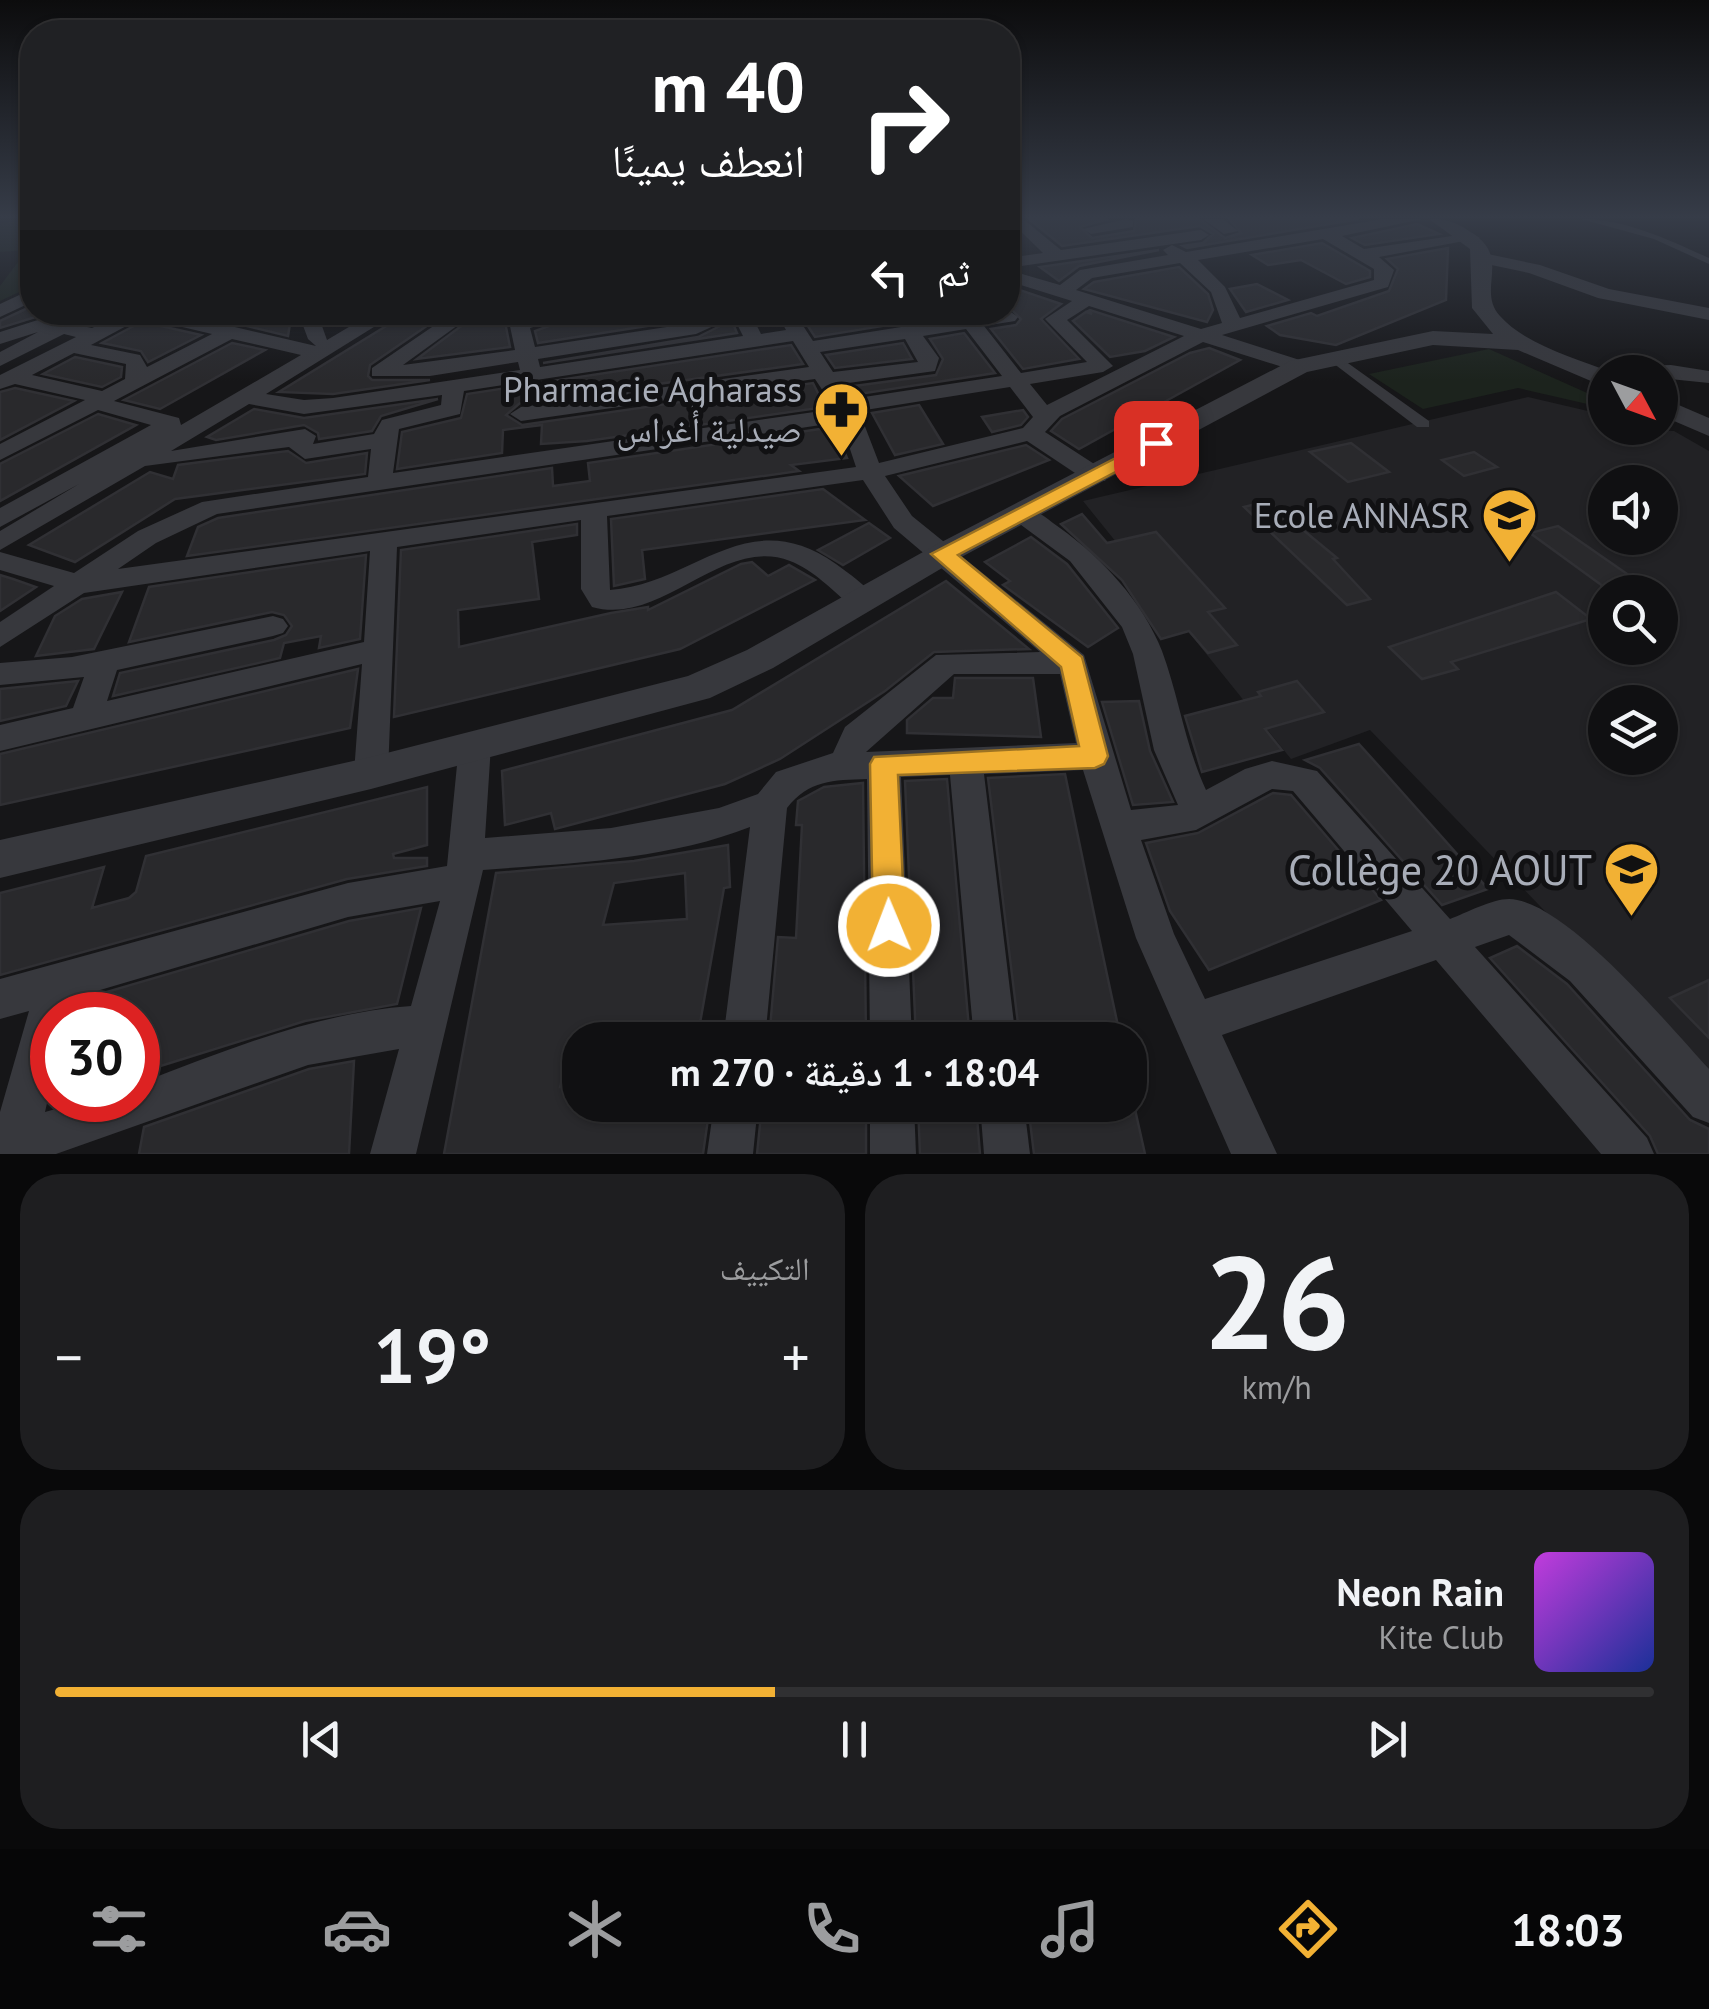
<!DOCTYPE html>
<html lang="ar">
<meta charset="utf-8">
<style>
body{margin:0;font-family:"PT Sans","Noto Naskh Arabic",sans-serif;background:#1e1e20;color:#f1f3f6;direction:rtl;height:100vh;display:flex;flex-direction:column;font-size:38px;white-space:nowrap}
*{box-sizing:border-box;margin:0}
p{font-size:32px;color:#9c9d9f}
.icon{flex:none;width:55px;height:55px;fill:none;stroke:currentColor;stroke-width:2;stroke-linecap:round;stroke-linejoin:round}
.map{position:relative;height:1154px;overflow:hidden;direction:ltr}
.drawer{display:flex;flex-direction:column;gap:20px;padding:20px;background:#09090a;flex:1}
.drawer>*{flex:none}
.top-card{position:absolute;left:20px;top:20px;width:1000px;height:305px;border-radius:40px;box-shadow:0 2px 8px #0004,0 0 0 2px #303032;direction:rtl;background:#202124;color:#fff;overflow:hidden}
.needle{width:65px;rotate:131deg}
.fabs{position:absolute;left:1588px;top:355px;display:grid;gap:20px}
.fabs a{display:grid;place-items:center;width:90px;height:90px;border-radius:50%;background:#101012;box-shadow:0 2px 8px #0004,0 0 0 2px #303032;font-size:50px}
.speed{position:absolute;left:30px;top:992px;display:flex;gap:20px;font-size:50px;font-weight:700;text-align:center}
.speed>*{display:grid;place-content:center;width:130px;height:130px;border-radius:50%;background:#101012;box-shadow:0 2px 8px #0004,0 0 0 2px #303032;line-height:1}
.speed .limit{border:15px solid #d22;background:#fff;color:#111}
.pin{position:absolute;display:grid;place-items:center;width:85px;height:85px;color:#fff;margin:-42px;border-radius:20px;box-shadow:0 5px 15px #0006}
.me{position:absolute;width:110px;margin:-55px;rotate:359deg;stroke-linejoin:round;filter:drop-shadow(0 0 8px #0008)}
.turn{display:flex;align-items:center;gap:35px;height:210px;padding:0 50px;font-size:45px}
.turn .icon{width:130px;height:130px;stroke-width:2.5}
.turn b{display:block;font-size:70px;line-height:85px}
.then{display:flex;align-items:center;height:95px;padding:0 50px;background:#0003;gap:20px;font-size:38px}
.big{font-size:75px;font-weight:600;line-height:1.1}
.drawer .tile{flex:1;display:flex;flex-direction:column;justify-content:center;gap:15px;min-width:0;padding:0 35px;border-radius:40px;background:#1e1e20}
.drawer .dial{align-items:center;gap:0}
.dial b{font-size:130px;line-height:1}
.song{display:flex;align-items:center;gap:30px}
.cover{width:120px;height:120px;border-radius:15px;background:linear-gradient(135deg,hsl(290 70% 55%),hsl(230 70% 35%))}
.played{height:10px;border-radius:5px;background:linear-gradient(90deg,#f2b134 45%,#303032 45%)}
.keys{display:flex;justify-content:space-around;direction:ltr}
.heat{display:flex;justify-content:space-between;align-items:center;font-size:55px;direction:ltr}
.drawer .tiles{flex:1;display:grid;gap:20px;grid-template-columns:1fr 1fr}
.tile:last-child{grid-column:span 2}
.trip{position:absolute;left:562px;top:1022px;width:585px;height:100px;border-radius:40px;background:#101012;box-shadow:0 2px 8px #0004,0 0 0 2px #303032;font-weight:600;line-height:100px;text-align:center;direction:rtl}
.dock{display:flex;height:160px;justify-content:space-around;align-items:center;background:#060607;color:#9c9d9f}
.dock .icon{width:70px;height:70px}
.dock .selected{color:#f2b134}
.dock b{font-size:45px;color:#f1f3f6}
.map>svg:first-child{display:block}
.built{fill:#222225;fill-rule:evenodd}
.green{fill:#1c231d}
.building{fill:#29292c;stroke:#303034;stroke-width:2.5;fill-rule:evenodd}
.lines{fill:none;stroke-linecap:round;stroke-linejoin:round}
.service{fill:#37383d;fill-rule:evenodd}
.pedestrian{fill:#37383d;fill-rule:evenodd}
.minor{fill:#37383d;fill-rule:evenodd}
.tertiary{fill:#37383d;fill-rule:evenodd}
.route{fill:#f2b134;stroke:#9d7322;stroke-width:2.5}
.labels{text-anchor:middle;stroke-width:10;stroke-linejoin:round;paint-order:stroke}
.poi-label{font-size:35px;fill:#a8adb8;stroke:#111113;text-anchor:end}
.near-poi-label{font-size:42px;fill:#a8adb8;stroke:#111113;text-anchor:end}
</style>
<div class="map">
<svg width="1709" height="1154" viewBox="0 0 1709 1154">
<rect width="100%" height="100%" fill="#161618"/>
<!-- built -->
<path class="built" d="M1528 397 1605 415V428L1674 431 1709 451V1081L1370 730 1291 759 1083 501ZM1605 482H1660V538H1605ZM1605 592H1660V648H1605ZM1605 702H1660V758H1605Z"/>
<!-- green -->
<g class="green">
<polygon points="32,219 32,286 0,301 0,286 27,250 0,252 0,223"/>
<polygon points="1489,349 1605,401 1605,408 1518,388 1423,409 1369,374"/>
</g>
<!-- building -->
<g class="building">
<polygon points="1029,219 1108,219 1080,227 1092,238 1134,231 1136,219 1199,219 1225,238 1241,233 1229,219 1359,219 1187,248 1183,246 1203,243 1213,234 1200,226 1062,246"/>
<polygon points="1417,224 1439,234 1365,245 1352,238"/>
<polygon points="1322,243 1370,271 1370,277 1346,284 1301,260 1268,265 1252,255"/>
<polygon points="1448,248 1446,300 1336,345 1280,335 1267,326 1311,313 1317,316 1389,291 1398,269 1387,259"/>
<polygon points="1159,250 1079,266 1059,281 1040,267"/>
<polygon points="1179,267 1208,294 1213,310 1207,322 1084,289 1094,282"/>
<polygon points="1257,284 1288,300 1246,312 1230,289"/>
<polygon points="1008,286 1061,304 1041,319 1079,359 1023,369 991,329 1016,325 1021,319 1008,306"/>
<polygon points="32,306 32,312 114,312 91,324 45,314 0,328 0,321"/>
<polygon points="1088,311 1090,310 1174,337 1145,351 1110,357 1073,321 1086,312 1092,314"/>
<polygon points="190,312 292,312 288,336"/>
<polygon points="409,312 447,312 370,365 368,376 372,380 430,380 333,394 279,392"/>
<polygon points="480,312 503,312 510,347 417,359"/>
<polygon points="587,312 691,312 692,319 538,343 535,331"/>
<polygon points="717,312 728,312 737,333 543,363 698,337 722,325"/>
<polygon points="835,312 968,312 815,337 806,323"/>
<polygon points="143,321 143,322 201,335 148,362 141,351 102,343"/>
<polygon points="964,333 995,373 853,395 847,387 936,375 943,359 930,339"/>
<polygon points="232,343 265,350 160,409 124,400"/>
<polygon points="903,343 912,359 835,368 826,355"/>
<polygon points="791,345 803,364 520,403 506,415 522,425 813,383 825,407 587,441 541,444 542,425 503,430 502,453 397,469 402,432 461,418 467,394"/>
<polygon points="1209,348 1240,360 1079,449 1051,431 1062,419 1190,353"/>
<polygon points="75,357 122,367 121,377 102,387 43,374"/>
<polygon points="15,388 74,401 0,440 0,392"/>
<polygon points="438,399 381,416 372,431 319,439 318,433 304,425 216,440 207,437 254,409 304,418"/>
<polygon points="919,405 943,444 895,455 872,413"/>
<polygon points="1023,410 1028,417 1021,425 992,432 982,417"/>
<polygon points="98,414 136,425 0,501 0,464"/>
<polygon points="834,427 847,458 791,465 799,471 187,556 198,527 218,518 552,468 553,486 590,481 588,463"/>
<polygon points="1351,443 1389,472 1348,482 1310,452"/>
<polygon points="1026,445 1049,460 933,506 899,476"/>
<polygon points="288,451 306,463 367,453 365,474 175,499 75,562 29,545 150,472 173,479 178,465"/>
<polygon points="1474,452 1497,467 1464,476 1442,460"/>
<polygon points="823,489 865,520 642,550 645,579 614,586 611,519"/>
<polygon points="1268,501 1337,558 1333,559 1370,599 1347,605 1244,507"/>
<polygon points="1082,514 1107,543 1156,532 1225,608 1208,612 1237,645 1208,653 1189,631 1161,639 1122,580 1061,524"/>
<polygon points="869,523 890,538 843,565 818,550"/>
<polygon points="577,524 577,535 532,542 539,599 458,610 459,647 611,613 648,607 648,610 741,564 752,562 768,576 789,565 815,580 680,649 394,717 401,550"/>
<polygon points="1558,526 1653,592 1611,592 1530,533"/>
<polygon points="1031,537 1067,564 1118,628 1088,647 1003,585 1010,581 985,562"/>
<polygon points="366,555 360,639 319,648 321,636 284,643 280,658 113,696 120,673 274,640 286,635 292,626 284,615 272,612 129,642 149,587"/>
<polygon points="0,575 13,579 36,587 0,611"/>
<polygon points="946,581 1029,649 934,652 885,691 780,759 725,784 555,829 551,813 505,825 502,771 732,710"/>
<polygon points="122,592 94,649 36,656 55,616 82,599"/>
<polygon points="1556,592 1591,619 1451,662 1458,669 1422,679 1389,647"/>
<polygon points="358,669 350,728 0,805 0,754"/>
<polygon points="955,678 1033,678 1041,737 907,733 907,720 933,698 953,698"/>
<polygon points="78,681 66,706 0,721 0,689"/>
<polygon points="1297,681 1324,712 1265,729 1282,750 1202,772 1185,716 1261,696 1258,692"/>
<polygon points="1139,701 1150,751 1173,802 1133,805 1102,702"/>
<polygon points="1359,744 1386,774 1488,889 1442,905 1320,768 1305,760"/>
<polygon points="1065,774 1097,928 1121,1040 1020,1040 988,778"/>
<polygon points="947,779 970,1040 916,1040 905,781"/>
<polygon points="863,783 866,1040 769,1040 778,937 796,938 802,825 796,825 798,801 824,787"/>
<polygon points="427,787 427,845 393,854 394,858 427,858 427,866 347,879 0,975 0,893 104,867 92,908 129,898 136,892 146,856"/>
<polygon points="1273,793 1291,795 1381,900 1209,970 1170,911 1146,843 1198,833"/>
<path d="M728 845 730 887 724 888 697 1040H572L560 1087 580 1088V1105H710L703 1154H444L496 873 634 861ZM685 873 687 919 603 925 614 883Z"/>
<polygon points="421,908 397,1004 305,1021 138,1073 138,1015 73,1015 76,1001 349,921"/>
<polygon points="1517,946 1567,984 1690,1120 1709,1129 1709,1154 1658,1154 1650,1136 1490,958"/>
<polygon points="1709,980 1709,1038 1670,998"/>
<polygon points="354,1061 349,1154 139,1154 144,1127 309,1069"/>
<polygon points="762,1105 866,1105 866,1154 757,1154"/>
<polygon points="918,1105 976,1105 980,1154 920,1154"/>
<polygon points="1028,1105 1134,1105 1145,1154 1034,1154"/>
</g>
<g class="lines">
<!-- service -->
<path class="service" d="M1581 219C1626 219 1669 240 1709 258V264L1654 239Z"/>
<!-- pedestrian -->
<polygon class="pedestrian" points="1338,356 1429,421 1429,427 1417,427 1333,363 1333,357"/>
<!-- minor -->
<g class="minor">
<polygon points="1008,219 1023,219 1061,250 1201,230 1209,235 1201,240 1008,268 1008,258 1043,253"/>
<polygon points="1126,219 1133,221 1133,227 1091,234 1083,229"/>
<polygon points="1203,219 1223,219 1238,231 1224,234"/>
<path d="M1383 219H1422L1342 236 1364 249 1472 233 1480 238 1379 257 1394 270 1388 287 1222 335 1306 362V370H1292L1203 342 1060 416 1045 432 1105 471 1108 476 1105 481H1087L1027 441 885 476 912 516 1084 655 1131 810 1178 805 1154 750 1133 654 1122 627 1070 561 1013 519 1009 513 1013 507C1032 503 1045 518 1060 528 1102 558 1143 602 1162 651 1179 697 1185 745 1206 790L1245 769 1272 761 1317 771 1450 919C1466 913 1492 899 1509 899 1565 900 1671 1028 1709 1069V1123L1693 1117 1570 981 1509 935 1475 947 1647 1138 1654 1154H1601L1436 960 1222 1035 1277 1154H1231L1136 938 1083 770 984 774 1016 1040H974L950 775 901 777 912 1040H870L867 779C833 780 809 780 787 808L765 1040H723L750 827C666 860 572 863 483 870L416 1154H370L399 1049 308 1065 56 1154H0V1112L29 1011 0 1019V979L348 883 447 866 459 745 463 736 475 732 487 736 491 745 485 838 611 828 719 808 758 794 776 772 833 753 845 727 936 655 1040 652 894 528 863 480 607 516 610 590C694 584 747 501 836 564 849 574 867 585 876 600L862 610 852 607C833 591 814 570 790 561 722 535 662 627 592 607L581 589V520L397 547 388 773 383 783 371 787 359 783 354 773 362 664 0 751V725L73 708 84 677 0 685V663L72 657 273 616 283 619 288 626 283 633 273 636 117 670 107 701 364 642 370 551 84 593 0 647V622L54 586 0 570V552L74 573 138 531 202 502 368 477 371 449 305 459 289 447 145 466 0 550V531L79 484 0 527V508L151 425 98 410 0 460V444L85 400 15 384 0 389V375L76 337 64 334 0 366V352L38 332 0 344V332L44 318 92 328 123 312H171L316 346 308 339 298 312H317L327 340 374 312H398L266 394 304 400 333 398 520 370 518 362 430 376H372V368L454 312H476L403 365 515 350 507 312H526L527 317 584 312 530 328 535 347 693 323 697 321 694 312H713L718 324 696 334 538 359 540 367 743 336 731 312H750L761 334 786 330 776 312H830L800 321 813 341 1008 310 1018 317 1015 321 984 326 1021 373 1087 362 1045 319 1072 301 1008 281V270L1060 285 1080 270 1168 255 1163 250 1172 245 1186 252ZM1323 239 1374 269V280L1240 318 1225 287 1198 260ZM1180 263 1211 292 1222 323 1201 329 1076 290 1092 278ZM1089 306 1184 336 1047 405 1030 384 1103 372 1113 366 1067 320ZM143 317 144 318 212 334 147 367 140 355 91 345ZM966 329 1002 376 851 399 841 384 935 371 939 358 923 336ZM232 339 301 355 181 425 179 418 114 401ZM905 339 918 362 833 372 820 352ZM793 341 809 367 521 407 510 414 521 421 815 379 835 409 393 473 399 429 460 414 464 391ZM74 353 126 364 125 379 102 391 32 375ZM1010 387 1033 417 1023 428 879 463 859 411ZM442 395 441 405 382 420 374 434 313 444 316 436 305 429 171 451 249 404 304 414ZM841 422 856 467 118 569 156 543 217 514ZM954 674H1060L1076 743 866 752ZM1272 789 1293 791 1412 931 1205 999 1174 934 1141 840 1196 830ZM440 901 411 1006C315 1013 227 1050 138 1084V1100H87L45 1112 52 1081V1015H69L73 998 348 917Z"/>
<polygon points="1483,253 1540,265 1609,289 1709,308 1709,320 1598,298 1529,273 1477,262 1477,254"/>
<polygon points="32,289 32,302 0,317 0,304"/>
<polygon points="1671,365 1709,371 1709,383 1660,378 1660,372 1626,372 1636,366"/>
<polygon points="714,1105 758,1105 753,1154 707,1154"/>
<polygon points="870,1105 914,1105 916,1154 870,1154"/>
<polygon points="980,1105 1024,1105 1030,1154 984,1154"/>
</g>
<!-- tertiary -->
<g class="tertiary">
<path d="M1429 219C1448 219 1456 222 1472 233 1512 258 1476 290 1500 316 1526 345 1575 358 1611 372H1605V387L1518 350 1433 345 1307 372 954 561 773 668 710 698 371 789 0 878V840L371 757 688 676 747 650 932 547 1290 361 1433 331 1493 334 1472 308 1470 249Z"/>
<polygon points="1660,397 1709,418 1709,436 1660,415"/>
</g>
</g>
<!-- sky -->
<linearGradient id="sky" x2="0" y2="1"><stop stop-color="#0c0c0d"/><stop offset="0.57" stop-color="#363c48"/><stop offset="1" stop-color="#363c48" stop-opacity="0"/></linearGradient>
<rect width="1709" height="381" fill="url(#sky)"/>
<!-- route -->
<polygon class="route" points="1156,437 1163,439 1163,447 958,555 1082,657 1108,756 1104,764 1095,768 898,775 905,926 901,937 889,941 878,937 873,926 870,764 874,757 1079,746 1061,667 931,554"/>
<!-- icons -->
<defs>
<symbol id="pharmacy-pin" viewBox="-11 -11 22 30"><path d="M0 17L-7.5 6A9.5 9.5 0 1 1 7.5 6Z" fill="#f2b134" stroke="#111113"/><path d="M-2-6h4v4h4v4h-4v4h-4v-4h-4v-4h4Z" fill="#111"/></symbol>
<symbol id="school-pin" viewBox="-11 -11 22 30"><path d="M0 17L-7.5 6A9.5 9.5 0 1 1 7.5 6Z" fill="#f2b134" stroke="#111113"/><path d="M0-5L7-2L0 1L-7-2ZM-4 1L0 2.5L4 1V4Q0 6-4 4Z" fill="#111"/></symbol>
</defs>
<g fill-rule="evenodd">
<use href="#pharmacy-pin" x="810" y="378" width="63" height="86"/>
<use href="#school-pin" x="1478" y="484" width="63" height="86"/>
<use href="#school-pin" x="1600" y="838" width="63" height="86"/>
</g>
<g class="labels">
<!-- poi labels -->
<g class="poi-label">
<text x="802" y="402">Pharmacie Agharass<tspan x="802" dy="40">صيدلية أغراس</tspan></text>
<text x="1470" y="528">Ecole ANNASR</text>
</g>
<!-- near-poi labels -->
<g class="near-poi-label">
<text x="1592" y="885">Collège 20 AOUT</text>
</g>
</g>
</svg>
<div class="fabs">
<a><svg class="needle" viewBox="-14 -14 28 28"><path d="M0-13l5 13h-10z" fill="#e53935"/><path d="M0 13l5-13h-10z" fill="#9c9d9f"/></svg></a>
<a><svg class="icon" aria-label="sound" viewBox="0 0 24 24"><path d="M4 9h4l5-4v14l-5-4H4zM17 9q2 3 0 6"/></svg></a>
<a><svg class="icon" aria-label="search" viewBox="0 0 24 24"><circle cx="10" cy="10" r="6"/><path d="M15 15l6 6"/></svg></a>
<a><svg class="icon" aria-label="layers" viewBox="0 0 24 24"><path d="M12 4l9 5-9 5-9-5zM3 14l9 5 9-5"/></svg></a>
</div>
<div class="speed"><div class="limit">30</div></div>
<div class="pin" style="left:1156px;top:443px;background:#d93025"><svg class="icon" aria-label="arrive" viewBox="0 0 24 24"><path d="M6 21V4h12l-3 4 3 4H6"/></svg></div>
<svg class="me" style="left:889px;top:926px" viewBox="-20 -20 40 40"><circle r="17" fill="#f2b134" stroke="#fff" stroke-width="3"/><path d="M0-11L8 9 0 5-8 9z" fill="#fff"/></svg>
<div class="trip">18:04 · 1 دقيقة · 270 m</div>
<div class="top-card">
<div class="turn"><svg class="icon" aria-label="right" viewBox="0 0 24 24"><path d="M7 20v-9h11M14 6l5 5-5 5"/></svg><div><b>40 m</b>انعطف يمينًا</div></div>
<div class="then">ثم<svg class="icon" aria-label="left" viewBox="0 0 24 24"><path d="M17 20v-9H6M10 6l-5 5 5 5"/></svg></div>
</div>
</div>
<section class="drawer">
<div class="tiles">
<div class="tile dial"><b>26</b><p>km/h</p></div>
<div class="tile"><p>التكييف</p>
<div class="heat"><a>−</a><b class="big">19°</b><a>+</a></div>
</div>
<div class="tile">
<div class="song"><i class="cover"></i><div><b>Neon Rain</b><p>Kite Club</p></div></div>
<div class="played"></div>
<div class="keys"><svg class="icon" aria-label="previous" viewBox="0 0 24 24"><path d="M18 5L8 12l10 7zM5 5v14"/></svg><svg class="icon" aria-label="pause" viewBox="0 0 24 24"><path d="M8 5v14M16 5v14"/></svg><svg class="icon" aria-label="next" viewBox="0 0 24 24"><path d="M6 5l10 7-10 7zM19 5v14"/></svg></div>
</div>
</div>
</section>
<nav class="dock">
<b>18:03</b>
<svg class="icon selected" aria-label="directions" viewBox="0 0 24 24"><path d="M12 3l9 9-9 9-9-9zM9 14v-3h6M13 9l2 2-2 2"/></svg>
<svg class="icon" aria-label="music" viewBox="0 0 24 24"><path d="M9 18V5l10-2v13"/><circle cx="6" cy="18" r="3"/><circle cx="16" cy="16" r="3"/></svg>
<svg class="icon" aria-label="phone" viewBox="0 0 24 24"><path d="M5 4h4l2 5-3 2q2 4 5 5l2-3 5 2v4C11 20 4 13 5 4z"/></svg>
<svg class="icon" aria-label="climate" viewBox="0 0 24 24"><path d="M12 3v18M4 7l16 10M4 17L20 7"/></svg>
<svg class="icon" aria-label="car" viewBox="0 0 24 24"><path d="M5 17H2v-5l4-1 3-4h7l3 4 3 1v5h-3M9 17h6M6 11h13"/><circle cx="7" cy="17" r="2"/><circle cx="17" cy="17" r="2"/></svg>
<svg class="icon" aria-label="filters" viewBox="0 0 24 24"><path d="M4 7h16M4 17h16"/><circle cx="9" cy="7" r="2"/><circle cx="15" cy="17" r="2"/></svg>
</nav>
